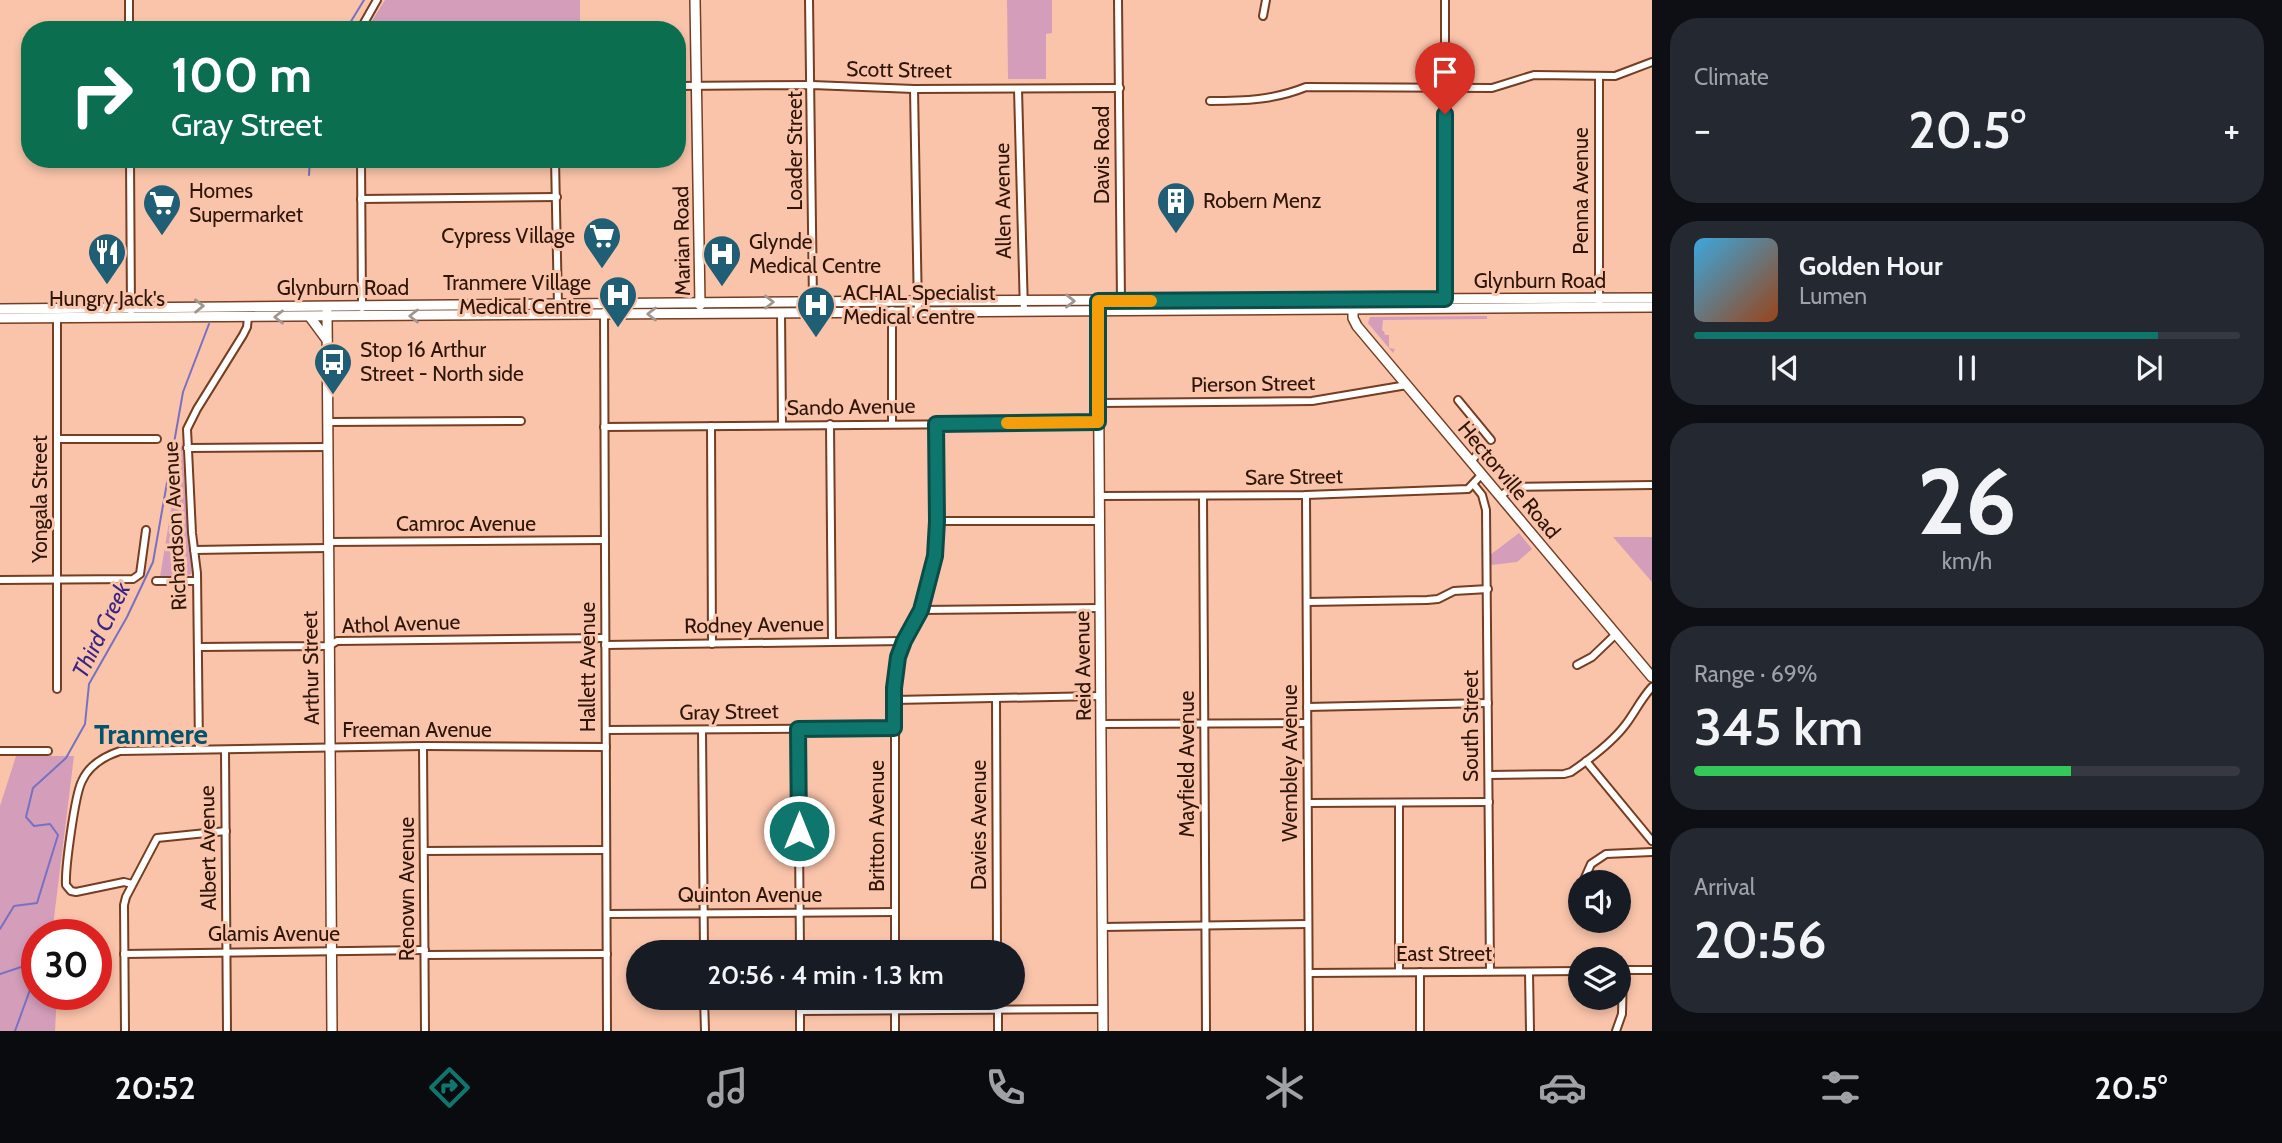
<!DOCTYPE html>
<meta charset="utf-8">
<style>
body{margin:0;font-family:Cabin,sans-serif;background:#242831;color:#f1f3f6;height:100vh;display:flex;flex-direction:column;font-size:26px;white-space:nowrap}
*{box-sizing:border-box;margin:0}
p{font-size:23px;color:#9ea1a6}
.icon{flex:none;width:38px;height:38px;fill:none;stroke:currentColor;stroke-width:2;stroke-linecap:round;stroke-linejoin:round}
.map{position:relative;flex:1;overflow:hidden}
.panel{display:flex;flex-direction:column;gap:18px;padding:18px;background:#0d0f14;width:630px}
.panel>*{flex:none}
.top-card{position:absolute;left:21px;top:21px;width:665px;height:147px;border-radius:28px;box-shadow:0 4px 10px #0003;background:#0b6e4f;color:#fff;overflow:hidden}
.buttons{position:absolute;left:1568px;top:870px;display:grid;gap:14px}
.buttons a{display:grid;place-items:center;width:63px;height:63px;border-radius:50%;background:#171b24;box-shadow:0 4px 10px #0003;font-size:35px}
.speed{position:absolute;left:21px;top:919px;display:flex;gap:14px;font-size:35px;font-weight:700;text-align:center}
.speed>*{display:grid;place-content:center;width:91px;height:91px;border-radius:50%;background:#171b24;box-shadow:0 4px 10px #0003;line-height:1}
.speed .limit{border:10px solid #d22;background:#fff;color:#111}
.pin{position:absolute;display:grid;place-items:center;width:60px;height:60px;color:#fff;margin:-72px -30px;border-radius:50% 50% 50% 0;rotate:-45deg;box-shadow:0 0 7px #0007}
.pin .icon{rotate:45deg}
.me{position:absolute;width:77px;margin:-38px;rotate:0deg;stroke-linejoin:round;filter:drop-shadow(0 0 5px #0008)}
.turn{display:flex;align-items:center;gap:24px;height:147px;padding:0 35px;font-size:32px}
.turn .icon{width:91px;height:91px;stroke-width:2.5}
.turn b{display:block;font-size:49px;line-height:60px}
.big{font-size:52px;font-weight:600;line-height:1.1}
.panel .tile{flex:1;display:flex;flex-direction:column;justify-content:center;gap:10px;min-width:0;padding:0 24px;border-radius:28px;background:#242831}
.panel .dial{align-items:center;gap:0}
.dial b{font-size:91px;line-height:1}
.song{display:flex;align-items:center;gap:21px}
.cover{width:84px;height:84px;border-radius:10px;background:linear-gradient(135deg,hsl(200 70% 55%),hsl(20 70% 35%))}
.played{height:7px;border-radius:4px;background:linear-gradient(90deg,#0f766e 85%,#363941 85%)}
.keys{display:flex;justify-content:space-around;direction:ltr}
.heat{display:flex;justify-content:space-between;align-items:center;font-size:38px;direction:ltr}
.charge{height:10px;border-radius:5px;background:linear-gradient(90deg,#34c759 69%,#363941 0)}
.trip{position:absolute;left:626px;top:940px;width:399px;height:70px;border-radius:35px;background:#171b24;box-shadow:0 4px 10px #0003;font-weight:600;line-height:70px;text-align:center}
.dock{display:flex;height:112px;justify-content:space-around;align-items:center;background:#090b0e;color:#9ea1a6}
.dock .icon{width:49px;height:49px}
.dock .current{color:#0f766e}
.dock b{font-size:32px;color:#f1f3f6}
main{display:flex;flex:1;min-height:0}
.map>svg:first-child{display:block}
.green{fill:#d49ebb}
.lines{fill:none;stroke-linecap:round;stroke-linejoin:round}
.stream{stroke:#7771c2;stroke-width:2}
.street-casing{stroke:#753d21;stroke-width:10}
.secondary-casing{stroke:#753d21;stroke-width:12}
.street{stroke:#fff;stroke-width:6}
.secondary{stroke:#fff;stroke-width:9}
.oneway{stroke:#a09690}
.route-casing{stroke:#0a4d48;stroke-width:18}
.route{stroke:#0f766e;stroke-width:12}
.slow{stroke:#f59e0b;stroke-width:12}
.labels{text-anchor:middle;stroke-width:6;stroke-linejoin:round;paint-order:stroke}
.street-label{font-size:21px;fill:#2d1509;stroke:#fac4ab}
.poi-label{font-size:21px;fill:#2d1509;stroke:#fac4ab;text-anchor:start}
.water-label{font-size:23px;font-style:italic;fill:#3a2485;stroke:#fac4ab}
.district-label{font-size:28px;font-weight:bold;fill:#00546d;stroke:#fac4ab}
</style>
<main>
<div class="map">
<svg width="1652" height="1031" viewBox="0 0 1652 1031">
<rect width="100%" height="100%" fill="#fac4ab"/>
<!-- green -->
<g class="green">
<polygon points="385,0 580,0 580,30 366,30"/>
<polygon points="1007,0 1052,0 1052,33 1046,34 1046,79 1008,79"/>
<polygon points="1487,316 1487,319 1383,320 1382,331 1384,331 1385,335 1389,335 1389,348 1395,349 1393,353 1368,323 1370,317"/>
<polygon points="182,442 188,539 192,573 186,577 160,577"/>
<polygon points="1519,533 1532,549 1517,562 1491,565 1490,555"/>
<polygon points="1613,537 1652,537 1652,582"/>
<polygon points="16,756 74,756 52,934 37,934 37,994 57,994 55,1031 0,1031 0,806"/>
</g>
<g class="lines">
<!-- stream -->
<g class="stream">
<polyline points="348,30 350,23 364,0"/>
<polyline points="309,175 310,159"/>
<polyline points="0,929 14,906 37,903 58,835 50,824 34,826 26,817 33,788 66,758 85,724 89,684 127,617 153,562 183,392 209,324"/>
<polyline points="0,974 30,964 35,976 15,1031"/>
</g>
<defs>
<g id="street">
<polyline points="129,0 129,30"/>
<polyline points="809,0 813,302"/>
<polyline points="1118,0 1121,302"/>
<polyline points="1263,16 1266,0"/>
<polyline points="360,30 377,0"/>
<polyline points="677,86 812,85 914,89 1120,88"/>
<polyline points="914,89 918,312"/>
<polyline points="1018,89 1024,312"/>
<path d="M1210 101C1244 101 1274 100 1306 87L1492 88 1534 75 1615 76 1652 62"/>
<polyline points="130,159 131,311"/>
<polyline points="361,159 362,308"/>
<polyline points="555,159 558,306"/>
<polyline points="361,199 557,197"/>
<polyline points="1599,302 1599,76"/>
<polyline points="1445,303 1445,0"/>
<polyline points="604,312 607,1031"/>
<polyline points="781,313 782,425"/>
<polyline points="57,317 57,689"/>
<polyline points="1458,400 1491,440"/>
<polyline points="1099,403 1312,401 1407,385"/>
<polyline points="327,422 521,421"/>
<polyline points="830,424 832,641"/>
<polyline points="892,424 892,310"/>
<polyline points="711,426 712,644"/>
<polyline points="604,427 1099,423"/>
<polyline points="58,439 157,439"/>
<polyline points="187,448 327,447"/>
<polyline points="1471,462 1482,448"/>
<polyline points="1474,485 1482,495 1486,510 1490,971"/>
<polyline points="1306,495 1309,1031"/>
<polyline points="1099,496 1306,495 1468,489 1482,474"/>
<polyline points="1203,496 1206,1031"/>
<polyline points="1500,496 1513,487 1652,485"/>
<polyline points="937,521 1099,521"/>
<polyline points="328,542 605,540"/>
<polyline points="194,550 328,548"/>
<polyline points="0,580 133,579 140,574 146,530"/>
<polyline points="156,581 197,581"/>
<polyline points="1307,602 1427,600 1438,599 1454,591 1488,589"/>
<polyline points="921,610 1100,608"/>
<polyline points="605,645 903,641"/>
<polyline points="199,647 329,646 337,641 605,638"/>
<polyline points="1577,665 1592,657 1616,634"/>
<polyline points="996,698 997,952"/>
<polyline points="894,700 1101,696"/>
<polyline points="1307,707 1488,703"/>
<polyline points="1101,724 1307,723"/>
<polyline points="798,729 800,952"/>
<polyline points="606,730 894,728"/>
<polyline points="702,731 704,952"/>
<polyline points="423,746 425,1031"/>
<polyline points="199,749 197,573 192,533 187,429 197,409 243,335 247,327 248,317"/>
<polyline points="225,750 227,1031"/>
<polyline points="0,751 48,751"/>
<polyline points="1586,761 1652,841"/>
<path d="M1489 775 1564 774 1571 772C1590 759 1612 743 1626 724 1635 712 1641 699 1652 687"/>
<polyline points="1308,803 1489,802"/>
<polyline points="1399,803 1399,971"/>
<polyline points="424,851 606,850"/>
<polyline points="1583,882 1591,864 1606,854 1652,852"/>
<path d="M132 884 124 882 76 892 71 891 66 885C65 868 75 794 82 781 89 765 105 756 120 751L423 746 606 747"/>
<polyline points="607,914 895,912"/>
<polyline points="1102,927 1308,924"/>
<path d="M895 952V672C901 640 921 617 929 586 942 534 937 477 936 424"/>
<polyline points="124,954 425,950"/>
<polyline points="425,955 607,954"/>
<polyline points="1621,970 1652,970"/>
<polyline points="1529,972 1530,1031"/>
<polyline points="1309,973 1580,971"/>
<polyline points="704,998 705,1031"/>
<polyline points="800,998 800,1031"/>
<polyline points="895,998 895,1031"/>
<polyline points="998,998 998,1031"/>
<polyline points="800,1011 1103,1009"/>
<polyline points="125,1031 124,905 126,897 157,838 226,831"/>
<polyline points="1420,1031 1420,972"/>
<polyline points="1616,1031 1622,1014 1623,970"/>
</g>
<g id="secondary">
<polyline points="695,0 700,305"/>
<polyline points="1353,304 1353,318 1357,326 1652,677"/>
<polyline points="1098,306 1103,1031"/>
<polyline points="0,309 918,301 1652,298"/>
<polyline points="327,312 332,1031"/>
<polyline points="310,317 327,340"/>
<polyline points="0,318 1652,307"/>
</g>
</defs>
<!-- street casing -->
<use href="#street" class="street-casing"/>
<!-- secondary casing -->
<use href="#secondary" class="secondary-casing"/>
<!-- street -->
<use href="#street" class="street"/>
<!-- secondary -->
<use href="#secondary" class="secondary"/>
</g>
<!-- one-way arrows -->
<defs><path id="oneway-chevron" d="M-2-3.5L2.5 0L-2 3.5" fill="none" stroke-width="1.6" stroke-linecap="round" stroke-linejoin="round" transform="scale(1.75)"/></defs>
<g class="oneway">
<use href="#oneway-chevron" transform="translate(1070 301) rotate(1)"/>
<use href="#oneway-chevron" transform="translate(769 302)"/>
<use href="#oneway-chevron" transform="translate(199 306) rotate(-1)"/>
<use href="#oneway-chevron" transform="translate(652 314) rotate(180)"/>
<use href="#oneway-chevron" transform="translate(414 316) rotate(180)"/>
<use href="#oneway-chevron" transform="translate(279 317) rotate(-180)"/>
</g>
<g class="lines">
<defs>
<polyline id="route" points="799,831 798,729 894,728 894,688 898,657 904,641 921,610 935,556 937,521 936,424 1098,422 1098,301 1445,299 1445,114"/>
</defs>
<!-- route casing -->
<use href="#route" class="route-casing"/>
<!-- route -->
<use href="#route" class="route"/>
<!-- slow -->
<polyline class="slow" points="1007,423 1098,422 1098,301 1151,301"/>
</g>
<!-- icons -->
<defs>
<symbol id="building-pin" viewBox="-11 -11 22 30"><path d="M0 17L-7.5 6A9.5 9.5 0 1 1 7.5 6Z" fill="#1f5e74" stroke="#fac4ab"/><path d="M-4-6H4V6H1V3H-1V6H-4ZM-2.5-4.3h1.7v1.8h-1.7ZM.8-4.3h1.7v1.8H.8ZM-2.5-1h1.7V.8h-1.7ZM.8-1h1.7V.8H.8Z" fill="#fff"/></symbol>
<symbol id="supermarket-pin" viewBox="-11 -11 22 30"><path d="M0 17L-7.5 6A9.5 9.5 0 1 1 7.5 6Z" fill="#1f5e74" stroke="#fac4ab"/><path d="M-6-5.5h2.5l.6 2H6L4.5 2H-2.5L-4.4-4H-6ZM-1.5 3.2a1.3 1.3 0 1 0 .1 0ZM3 3.2a1.3 1.3 0 1 0 .1 0Z" fill="#fff"/></symbol>
<symbol id="restaurant-pin" viewBox="-11 -11 22 30"><path d="M0 17L-7.5 6A9.5 9.5 0 1 1 7.5 6Z" fill="#1f5e74" stroke="#fac4ab"/><path d="M-5-6h1v4h1v-4h1v4h1v-4h1v5L-1.5 .5V6h-2V.5L-5-1ZM5-6V6H3V1.5H1.5Q1.5-4 5-6Z" fill="#fff"/></symbol>
<symbol id="hospital-pin" viewBox="-11 -11 22 30"><path d="M0 17L-7.5 6A9.5 9.5 0 1 1 7.5 6Z" fill="#1f5e74" stroke="#fac4ab"/><path d="M-5-5h3v3.5h4V-5h3V5h-3V1.5h-4V5h-3Z" fill="#fff"/></symbol>
<symbol id="bus-pin" viewBox="-11 -11 22 30"><path d="M0 17L-7.5 6A9.5 9.5 0 1 1 7.5 6Z" fill="#1f5e74" stroke="#fac4ab"/><path d="M-5-6H5V4H4V6H2V4H-2V6H-4V4H-5ZM-3.5-4V0h7V-4ZM-3.5 1.2v1.5H-2V1.2ZM2 1.2v1.5H3.5V1.2Z" fill="#fff"/></symbol>
</defs>
<g fill-rule="evenodd">
<use href="#building-pin" x="1154" y="179" width="44" height="60"/>
<use href="#supermarket-pin" x="140" y="181" width="44" height="60"/>
<use href="#supermarket-pin" x="580" y="214" width="44" height="60"/>
<use href="#restaurant-pin" x="85" y="230" width="44" height="60"/>
<use href="#hospital-pin" x="700" y="232" width="44" height="60"/>
<use href="#hospital-pin" x="596" y="273" width="44" height="60"/>
<use href="#hospital-pin" x="794" y="283" width="44" height="60"/>
<use href="#bus-pin" x="311" y="340" width="44" height="60"/>
</g>
<g class="labels">
<!-- street labels -->
<g class="street-label">
<text transform="translate(899 70) rotate(1)" y="7">Scott Street</text>
<text transform="translate(795 151) rotate(-90)" y="7">Loader Street</text>
<text transform="translate(1102 155) rotate(-90)" y="7">Davis Road</text>
<text transform="translate(1581 191) rotate(-90)" y="7">Penna Avenue</text>
<text transform="translate(1003 201) rotate(-91)" y="7">Allen Avenue</text>
<text transform="translate(682 241) rotate(-91)" y="7">Marian Road</text>
<text x="1540" y="288">Glynburn Road</text>
<text x="343" y="295">Glynburn Road</text>
<text transform="translate(1253 384) rotate(-1)" y="7">Pierson Street</text>
<text transform="translate(851 407) rotate(-1)" y="7">Sando Avenue</text>
<text transform="translate(1294 477) rotate(-1)" y="7">Sare Street</text>
<text transform="translate(1509 480) rotate(50)" y="7">Hectorville Road</text>
<text transform="translate(40 499) rotate(-90)" y="7">Yongala Street</text>
<text x="466" y="531">Camroc Avenue</text>
<text transform="translate(175 526) rotate(-93)" y="7">Richardson Avenue</text>
<text transform="translate(401 624) rotate(-2)" y="7">Athol Avenue</text>
<text transform="translate(754 625) rotate(-1)" y="7">Rodney Avenue</text>
<text transform="translate(1083 666) rotate(-91)" y="7">Reid Avenue</text>
<text transform="translate(588 667) rotate(-90)" y="7">Hallett Avenue</text>
<text transform="translate(311 668) rotate(-91)" y="7">Arthur Street</text>
<text transform="translate(729 712) rotate(-1)" y="7">Gray Street</text>
<text transform="translate(1471 726) rotate(-90)" y="7">South Street</text>
<text x="417" y="737">Freeman Avenue</text>
<text transform="translate(1290 763) rotate(-90)" y="7">Wembley Avenue</text>
<text transform="translate(1187 764) rotate(-90)" y="7">Mayfield Avenue</text>
<text transform="translate(979 825) rotate(-90)" y="7">Davies Avenue</text>
<text transform="translate(877 826) rotate(-90)" y="7">Britton Avenue</text>
<text transform="translate(208 848) rotate(-91)" y="7">Albert Avenue</text>
<text transform="translate(407 889) rotate(-90)" y="7">Renown Avenue</text>
<text x="750" y="902">Quinton Avenue</text>
<text x="274" y="941">Glamis Avenue</text>
<text x="1444" y="961">East Street</text>
</g>
<!-- poi labels -->
<g class="poi-label">
<text x="189" y="198">Homes<tspan x="189" dy="24">Supermarket</tspan></text>
<text x="1203" y="208">Robern Menz</text>
<text x="575" y="243" text-anchor="end">Cypress Village</text>
<text x="749" y="249">Glynde<tspan x="749" dy="24">Medical Centre</tspan></text>
<text x="591" y="290" text-anchor="end">Tranmere Village<tspan x="591" dy="24">Medical Centre</tspan></text>
<text x="843" y="300">ACHAL Specialist<tspan x="843" dy="24">Medical Centre</tspan></text>
<text x="107" y="306" text-anchor="middle">Hungry Jack's</text>
<text x="360" y="357">Stop 16 Arthur<tspan x="360" dy="24">Street - North side</tspan></text>
</g>
<!-- water labels -->
<g class="water-label">
<text transform="translate(101 630) rotate(-64)" y="8">Third Creek</text>
</g>
<!-- district labels -->
<g class="district-label">
<text x="151" y="744">Tranmere</text>
</g>
</g>
</svg>
<div class="buttons">
<a><svg class="icon" aria-label="sound" viewBox="0 0 24 24"><path d="M4 9h4l5-4v14l-5-4H4zM17 9q2 3 0 6"/></svg></a>
<a><svg class="icon" aria-label="layers" viewBox="0 0 24 24"><path d="M12 4l9 5-9 5-9-5zM3 14l9 5 9-5"/></svg></a>
</div>
<div class="speed"><div class="limit">30</div></div>
<div class="pin" style="left:1445px;top:114px;background:#d93025"><svg class="icon" aria-label="arrive" viewBox="0 0 24 24"><path d="M6 21V4h12l-3 4 3 4H6"/></svg></div>
<svg class="me" style="left:799px;top:831px" viewBox="-20 -20 40 40"><circle r="17" fill="#0f766e" stroke="#fff" stroke-width="3"/><path d="M0-11L8 9 0 5-8 9z" fill="#fff"/></svg>
<div class="trip">20:56 · 4 min · 1.3 km</div>
<div class="top-card">
<div class="turn"><svg class="icon" aria-label="right" viewBox="0 0 24 24"><path d="M7 20v-9h11M14 6l5 5-5 5"/></svg><div><b>100 m</b>Gray Street</div></div>
</div>
</div>
<section class="panel">
<div class="tile"><p>Climate</p>
<div class="heat"><a>−</a><b class="big">20.5°</b><a>+</a></div>
</div>
<div class="tile">
<div class="song"><i class="cover"></i><div><b>Golden Hour</b><p>Lumen</p></div></div>
<div class="played"></div>
<div class="keys"><svg class="icon" aria-label="previous" viewBox="0 0 24 24"><path d="M18 5L8 12l10 7zM5 5v14"/></svg><svg class="icon" aria-label="pause" viewBox="0 0 24 24"><path d="M8 5v14M16 5v14"/></svg><svg class="icon" aria-label="next" viewBox="0 0 24 24"><path d="M6 5l10 7-10 7zM19 5v14"/></svg></div>
</div>
<div class="tile dial"><b>26</b><p>km/h</p></div>
<div class="tile"><p>Range · 69%</p><b class="big">345 km</b><div class="charge"></div></div>
<div class="tile"><p>Arrival</p><b class="big">20:56</b></div>
</section>
</main>
<nav class="dock">
<b>20:52</b>
<svg class="icon current" aria-label="directions" viewBox="0 0 24 24"><path d="M12 3l9 9-9 9-9-9zM9 14v-3h6M13 9l2 2-2 2"/></svg>
<svg class="icon" aria-label="music" viewBox="0 0 24 24"><path d="M9 18V5l10-2v13"/><circle cx="6" cy="18" r="3"/><circle cx="16" cy="16" r="3"/></svg>
<svg class="icon" aria-label="phone" viewBox="0 0 24 24"><path d="M5 4h4l2 5-3 2q2 4 5 5l2-3 5 2v4C11 20 4 13 5 4z"/></svg>
<svg class="icon" aria-label="climate" viewBox="0 0 24 24"><path d="M12 3v18M4 7l16 10M4 17L20 7"/></svg>
<svg class="icon" aria-label="car" viewBox="0 0 24 24"><path d="M5 17H2v-5l4-1 3-4h7l3 4 3 1v5h-3M9 17h6M6 11h13"/><circle cx="7" cy="17" r="2"/><circle cx="17" cy="17" r="2"/></svg>
<svg class="icon" aria-label="filters" viewBox="0 0 24 24"><path d="M4 7h16M4 17h16"/><circle cx="9" cy="7" r="2"/><circle cx="15" cy="17" r="2"/></svg>
<b>20.5°</b>
</nav>
